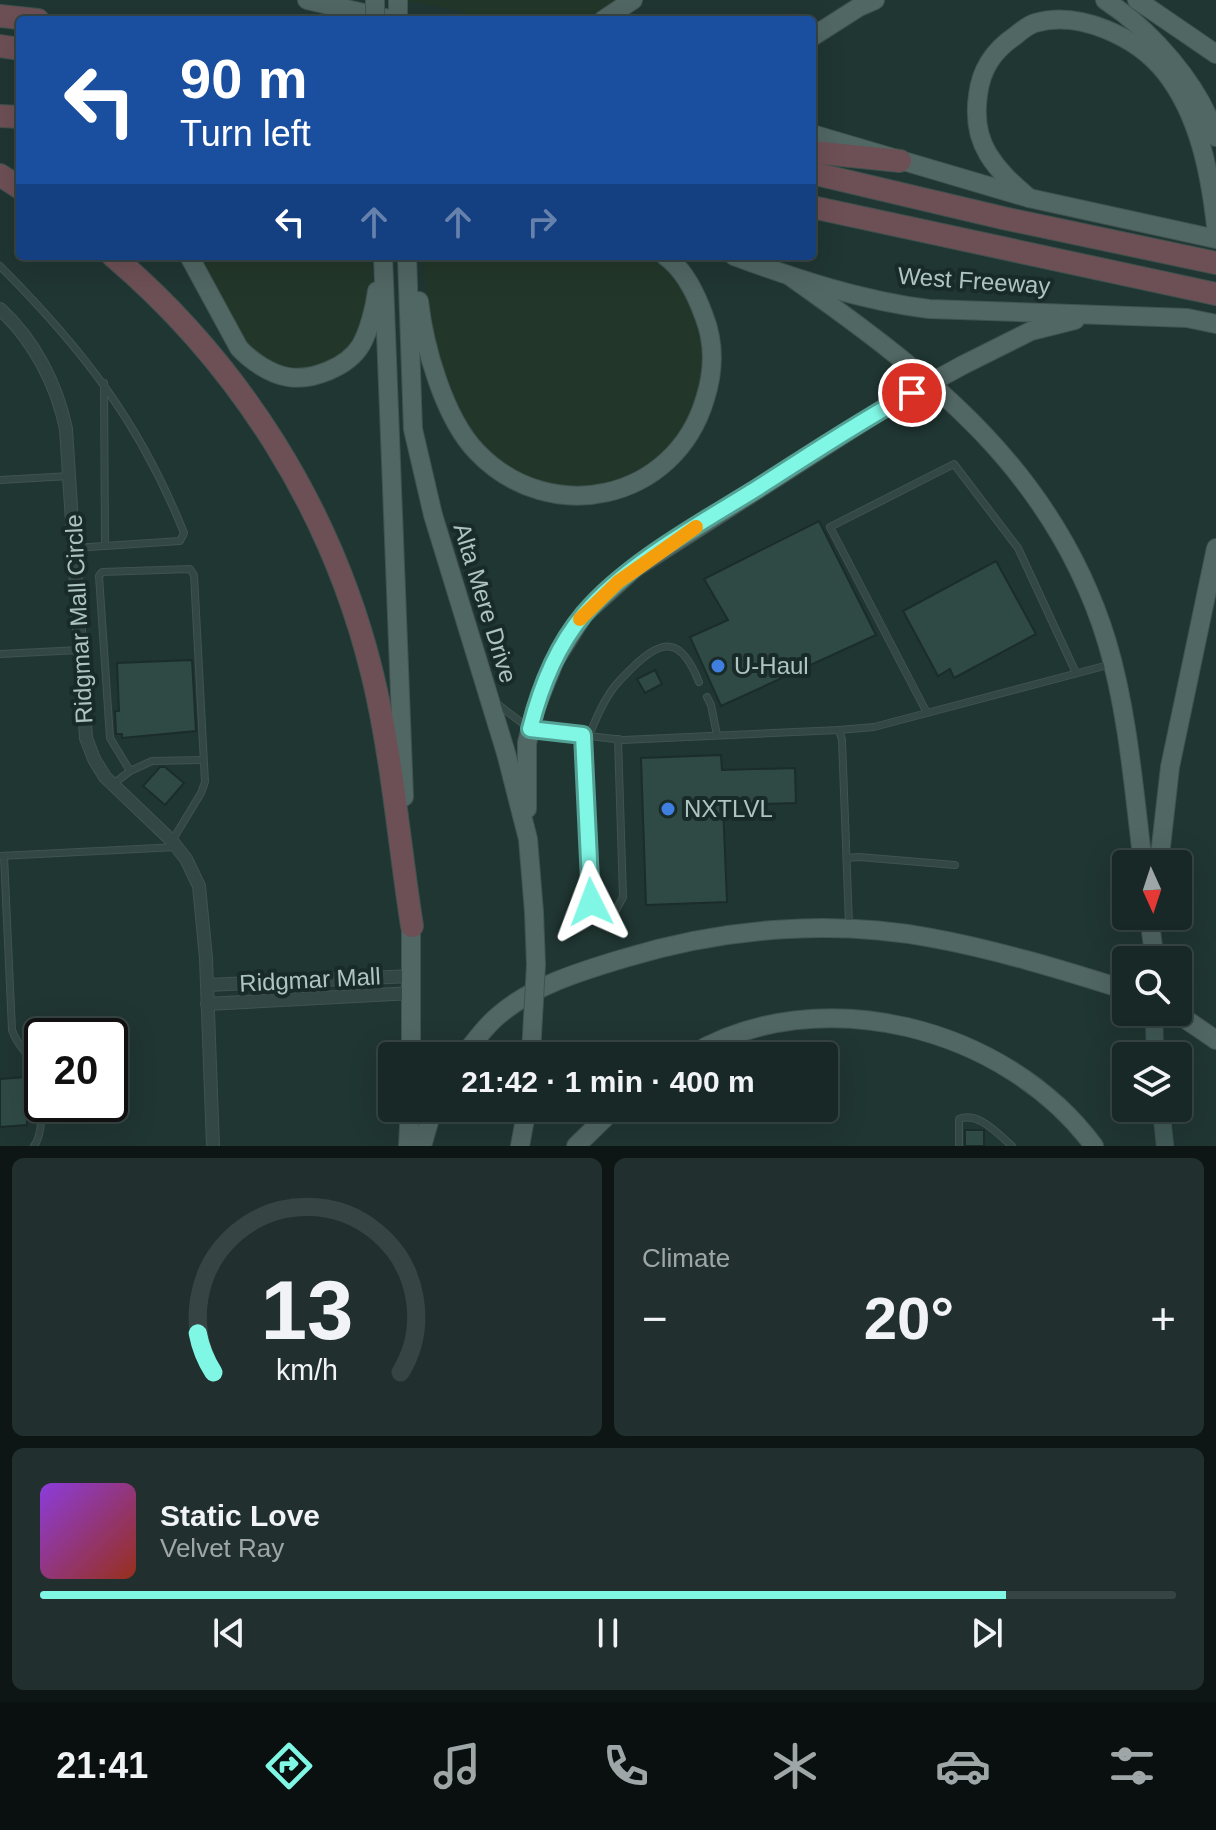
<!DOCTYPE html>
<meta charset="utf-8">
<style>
body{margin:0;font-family:Arial,sans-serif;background:#21302e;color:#f1f3f6;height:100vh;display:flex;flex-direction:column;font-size:30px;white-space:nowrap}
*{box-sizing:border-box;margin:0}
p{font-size:26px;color:#9fa6a7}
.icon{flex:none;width:44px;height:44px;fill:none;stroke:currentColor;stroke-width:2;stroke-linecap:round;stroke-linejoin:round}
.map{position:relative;height:1146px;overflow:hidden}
.drawer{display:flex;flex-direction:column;gap:12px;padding:12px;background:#0d1615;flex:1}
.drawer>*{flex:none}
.hud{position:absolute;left:16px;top:16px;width:800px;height:244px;border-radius:8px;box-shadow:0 8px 32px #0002,0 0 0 2px #364443;background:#1a4fa0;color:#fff;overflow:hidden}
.needle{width:52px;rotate:177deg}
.buttons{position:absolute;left:1112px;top:850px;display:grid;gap:16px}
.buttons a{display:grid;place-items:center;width:80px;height:80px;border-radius:8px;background:#182826;box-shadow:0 8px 32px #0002,0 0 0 2px #364443;font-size:40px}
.speed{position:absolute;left:24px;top:1018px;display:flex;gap:16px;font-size:40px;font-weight:700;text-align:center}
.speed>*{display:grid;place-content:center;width:104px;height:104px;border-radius:50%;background:#182826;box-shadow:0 8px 32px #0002,0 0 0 2px #364443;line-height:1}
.speed .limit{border:4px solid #111;border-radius:12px;background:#fff;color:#111}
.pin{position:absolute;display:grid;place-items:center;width:68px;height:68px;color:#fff;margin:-34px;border:4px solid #fff;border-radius:50%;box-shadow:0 2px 8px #0007}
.me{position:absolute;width:88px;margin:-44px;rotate:357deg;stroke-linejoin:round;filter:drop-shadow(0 0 6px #0008)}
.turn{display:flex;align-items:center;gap:28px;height:168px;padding:0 32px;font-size:36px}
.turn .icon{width:104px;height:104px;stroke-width:2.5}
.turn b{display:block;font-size:56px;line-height:68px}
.lanes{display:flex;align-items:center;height:76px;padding:0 32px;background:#0003;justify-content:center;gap:40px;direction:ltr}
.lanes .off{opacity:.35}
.big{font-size:60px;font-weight:700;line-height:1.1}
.drawer .card{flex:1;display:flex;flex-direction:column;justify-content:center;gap:12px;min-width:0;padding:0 28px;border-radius:12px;background:#21302e}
.drawer .dial{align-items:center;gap:0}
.dial svg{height:208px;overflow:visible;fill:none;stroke:#364443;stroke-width:7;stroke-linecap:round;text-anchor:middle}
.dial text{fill:#f1f3f6;stroke:none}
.song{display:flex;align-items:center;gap:24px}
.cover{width:96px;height:96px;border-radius:12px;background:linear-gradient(135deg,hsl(270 70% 55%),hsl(10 70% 35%))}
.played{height:8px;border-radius:4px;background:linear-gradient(90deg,#80f6e4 85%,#364443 85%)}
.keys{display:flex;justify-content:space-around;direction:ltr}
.heat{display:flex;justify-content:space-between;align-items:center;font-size:44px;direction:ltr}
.drawer .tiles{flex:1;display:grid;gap:12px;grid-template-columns:1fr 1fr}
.card:last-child{grid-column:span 2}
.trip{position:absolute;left:378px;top:1042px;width:460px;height:80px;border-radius:8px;background:#182826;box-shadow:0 8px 32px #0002,0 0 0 2px #364443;font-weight:700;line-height:80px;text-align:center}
.tab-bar{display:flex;height:128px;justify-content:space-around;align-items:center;background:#0a100f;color:#9fa6a7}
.tab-bar .icon{width:56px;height:56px}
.tab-bar .current{color:#80f6e4}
.tab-bar b{font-size:36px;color:#f1f3f6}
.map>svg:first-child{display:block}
.green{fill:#223729}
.building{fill:#2f4a45;stroke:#1b2d2a;stroke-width:2}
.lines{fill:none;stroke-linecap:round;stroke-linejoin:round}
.service-casing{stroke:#405350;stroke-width:8}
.minor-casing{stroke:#405350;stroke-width:14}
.secondary-casing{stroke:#405350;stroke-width:18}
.primary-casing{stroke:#405350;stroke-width:20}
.motorway-casing{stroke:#3e514e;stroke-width:24}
.service{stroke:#334744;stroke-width:6}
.minor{stroke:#334744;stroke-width:12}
.secondary{stroke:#415a57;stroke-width:16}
.primary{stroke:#516763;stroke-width:18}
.motorway{stroke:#6d5055;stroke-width:22}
.primary-bridge-casing{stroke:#405350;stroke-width:20;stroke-linecap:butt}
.primary-bridge{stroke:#516763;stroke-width:18}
.route-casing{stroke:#53a094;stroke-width:20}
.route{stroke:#80f6e4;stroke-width:14}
.slow{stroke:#f59e0b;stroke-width:14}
.shop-dot{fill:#3f7fe0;stroke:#192b28;stroke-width:3}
.labels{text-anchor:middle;stroke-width:8;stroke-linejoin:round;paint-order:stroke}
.street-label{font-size:24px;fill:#adc4c1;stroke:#192b28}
.poi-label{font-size:24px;fill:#adc4c1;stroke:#192b28;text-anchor:start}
</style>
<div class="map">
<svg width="1216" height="1146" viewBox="0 0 1216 1146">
<rect width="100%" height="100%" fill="#203632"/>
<!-- green -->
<g class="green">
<polygon points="404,0 621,0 604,11 576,20 503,20"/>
<path d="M199 256H371C372 268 374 281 372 293 360 364 301 395 244 343 231 331 208 275 199 256Z"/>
<polygon points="422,256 646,256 674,277 698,320 704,348 704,386 681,439 640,475 587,489 554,488 512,473 477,443 434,352"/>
</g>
<!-- building -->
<g class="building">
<polygon points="819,521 876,635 721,706 690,637 728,620 704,579"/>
<polygon points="996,561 1036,634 954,678 950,669 938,676 903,611"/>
<polygon points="192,660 196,731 122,738 122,734 116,734 115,711 119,711 117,663"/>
<polygon points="655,670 662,684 645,693 637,679"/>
<polygon points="721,755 722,770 795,768 796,803 723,805 727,902 646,905 641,758"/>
<polygon points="160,767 165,767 184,783 165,805 143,786"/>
<polygon points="26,1077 27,1125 0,1127 0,1079"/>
<rect x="965" y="1130" width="19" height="16"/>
</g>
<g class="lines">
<defs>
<g id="service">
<path d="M0 266C83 349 140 423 184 533L180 541 74 548"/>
<polyline points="104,383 105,546"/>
<polyline points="0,480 70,476"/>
<polyline points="0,654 80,650"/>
<polyline points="707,697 711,705 717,735"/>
<polyline points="496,703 530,729 623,740 839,730"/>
<polyline points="927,713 830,527 954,464 1018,548 1076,673"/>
<polyline points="583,735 591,902 601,912 616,910 623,897 618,739"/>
<path d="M589 735C595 722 600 708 608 696 614 685 624 676 632 668 664 636 682 639 699 682"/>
<polyline points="130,771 152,761 203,760"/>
<polyline points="112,785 130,771 110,738 99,576 102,572 190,569 194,575 205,782 201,793 172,841"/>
<polyline points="0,856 177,847"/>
<path d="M4 856 12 1030C17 1046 28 1053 36 1067 45 1081 44 1133 34 1146"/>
<polyline points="847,858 859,857 955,865"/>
<polyline points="849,924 842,740 839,730 874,727 1112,664"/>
<path d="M959 1146V1119C978 1111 998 1134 1012 1146"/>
</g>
<g id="minor">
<path d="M0 309C34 340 57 385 66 429L86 738 94 759 105 777 172 841 186 859 199 886 206 958 213 1146"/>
<polyline points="207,985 412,976"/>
<polyline points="207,1004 413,993"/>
</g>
<g id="secondary">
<polyline points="1154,1012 1155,1056"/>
<polyline points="1161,1108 1165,1146"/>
</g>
<g id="primary">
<polyline points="307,0 394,20"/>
<polyline points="398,0 398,20"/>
<path d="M1105 0C1151 30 1199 84 1216 137"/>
<polyline points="1137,0 1216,54"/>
<polyline points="603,20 633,0"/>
<polyline points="812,37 859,7 875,0"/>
<polyline points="812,134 1029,198 1216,239"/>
<path d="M1029 198C1013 184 999 172 988 154 977 136 975 116 978 95 981 69 993 51 1015 36 1021 31 1028 25 1035 23 1079 10 1137 37 1165 72 1199 115 1210 173 1216 226"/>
<path d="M189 256 239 348C251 361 270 374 288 377 312 381 348 367 361 345 369 331 375 307 377 291"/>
<polyline points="383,256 404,797"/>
<polyline points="407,256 413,429 433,515 506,753 528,839 534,912"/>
<path d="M734 256C796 279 863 301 929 309L1187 318 1216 324"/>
<path d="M791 277C930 375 1055 471 1107 642 1128 712 1134 792 1143 864"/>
<path d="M419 301C424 346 444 418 477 452 550 528 675 501 705 399 714 371 715 344 704 316 696 294 685 270 665 256"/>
<polyline points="963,365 1031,331 1075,320"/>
<polyline points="527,809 527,743 536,707 555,660 584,614 635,568 886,407"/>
<polyline points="1159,864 1170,767 1216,548"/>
<polyline points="411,914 411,1056"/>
<polyline points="1149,916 1154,954"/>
<polyline points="1175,1012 1216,1040"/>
<path d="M463 1056C474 1043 485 1026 499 1015 534 985 582 971 625 958 724 928 831 919 932 938 997 950 1063 970 1126 990"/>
<path d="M689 1056C819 978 1006 1027 1094 1146"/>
<polyline points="408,1146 410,1108"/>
<polyline points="422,1146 433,1108"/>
<polyline points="520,1146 527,1108"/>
<polyline points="576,1146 615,1108"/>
</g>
<g id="motorway">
<polyline points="0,16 38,20"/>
<polyline points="0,46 20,49"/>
<polyline points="0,116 20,117"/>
<polyline points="812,152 900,161"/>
<polyline points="812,173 1003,218 1216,263"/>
<polyline points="0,175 20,188"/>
<polyline points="812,207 1216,294"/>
<path d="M113 256C240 364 332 510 372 673 392 754 399 843 412 926"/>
</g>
</defs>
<!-- service casing -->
<use href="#service" class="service-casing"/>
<!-- minor casing -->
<use href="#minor" class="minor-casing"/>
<!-- secondary casing -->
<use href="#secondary" class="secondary-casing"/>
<!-- primary casing -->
<use href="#primary" class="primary-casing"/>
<!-- motorway casing -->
<use href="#motorway" class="motorway-casing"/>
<!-- service -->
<use href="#service" class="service"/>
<!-- minor -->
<use href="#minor" class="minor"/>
<!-- secondary -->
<use href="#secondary" class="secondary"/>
<!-- primary -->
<use href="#primary" class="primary"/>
<!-- motorway -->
<use href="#motorway" class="motorway"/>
<defs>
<g id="primary-bridge">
<polyline points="375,0 375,20"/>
<polyline points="886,407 963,365"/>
<polyline points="531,1053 536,965 534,912"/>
</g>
</defs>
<!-- primary-bridge casing -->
<use href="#primary-bridge" class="primary-bridge-casing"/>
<!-- primary-bridge -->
<use href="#primary-bridge" class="primary-bridge"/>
</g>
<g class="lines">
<defs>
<path id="route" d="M591 902 583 735 530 729C540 689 557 646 584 614 626 564 701 523 756 489 808 456 858 422 912 393"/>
</defs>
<!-- route casing -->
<use href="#route" class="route-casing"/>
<!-- route -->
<use href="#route" class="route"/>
<!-- slow -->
<polyline class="slow" points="580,619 618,582 696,527"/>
</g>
<!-- markers -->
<g class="shop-dot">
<circle cx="718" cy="666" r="8"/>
<circle cx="668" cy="809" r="8"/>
</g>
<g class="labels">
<!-- street labels -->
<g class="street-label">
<text transform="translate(974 281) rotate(4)" y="8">West Freeway</text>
<text transform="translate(485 603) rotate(73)" y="8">Alta Mere Drive</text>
<text transform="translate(79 619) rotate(-93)" y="8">Ridgmar Mall Circle</text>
<text transform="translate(310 980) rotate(-3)" y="8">Ridgmar Mall</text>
</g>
<!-- poi labels -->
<g class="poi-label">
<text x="734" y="674">U-Haul</text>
<text x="684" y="817">NXTLVL</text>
</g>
</g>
</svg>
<div class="buttons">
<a><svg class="needle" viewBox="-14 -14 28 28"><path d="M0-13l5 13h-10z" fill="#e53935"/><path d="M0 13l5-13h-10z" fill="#9fa6a7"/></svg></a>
<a><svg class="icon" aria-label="search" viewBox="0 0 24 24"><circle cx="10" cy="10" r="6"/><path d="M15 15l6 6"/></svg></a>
<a><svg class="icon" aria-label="layers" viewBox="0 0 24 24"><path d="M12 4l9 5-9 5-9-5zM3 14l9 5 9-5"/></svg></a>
</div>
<div class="speed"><div class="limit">20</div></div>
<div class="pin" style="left:912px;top:393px;background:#d93025"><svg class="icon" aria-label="arrive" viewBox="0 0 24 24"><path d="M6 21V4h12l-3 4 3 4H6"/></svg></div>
<svg class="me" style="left:591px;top:902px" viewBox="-20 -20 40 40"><path d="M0-17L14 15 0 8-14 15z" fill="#80f6e4" stroke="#fff" stroke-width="4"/></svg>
<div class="trip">21:42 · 1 min · 400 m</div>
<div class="hud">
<div class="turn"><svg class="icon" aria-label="left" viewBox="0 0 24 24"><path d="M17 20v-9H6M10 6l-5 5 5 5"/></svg><div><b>90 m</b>Turn left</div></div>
<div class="lanes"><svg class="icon" aria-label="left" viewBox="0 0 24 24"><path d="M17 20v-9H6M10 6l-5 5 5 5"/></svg><svg class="icon off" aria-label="ahead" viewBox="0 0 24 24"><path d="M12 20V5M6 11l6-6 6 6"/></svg><svg class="icon off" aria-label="ahead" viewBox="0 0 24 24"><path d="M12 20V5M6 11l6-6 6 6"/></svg><svg class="icon off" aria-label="right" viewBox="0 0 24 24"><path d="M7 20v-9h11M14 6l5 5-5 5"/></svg></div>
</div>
</div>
<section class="drawer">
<div class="tiles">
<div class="card dial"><svg viewBox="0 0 100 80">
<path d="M14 69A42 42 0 1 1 86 69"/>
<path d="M14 69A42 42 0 0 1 8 54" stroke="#80f6e4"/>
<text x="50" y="56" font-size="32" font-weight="700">13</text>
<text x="50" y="72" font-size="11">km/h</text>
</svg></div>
<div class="card"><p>Climate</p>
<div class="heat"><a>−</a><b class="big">20°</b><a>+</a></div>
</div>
<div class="card">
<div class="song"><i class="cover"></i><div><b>Static Love</b><p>Velvet Ray</p></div></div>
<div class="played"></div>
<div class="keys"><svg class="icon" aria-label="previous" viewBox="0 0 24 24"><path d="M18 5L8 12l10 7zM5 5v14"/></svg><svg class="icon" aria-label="pause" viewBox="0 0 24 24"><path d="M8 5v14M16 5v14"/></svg><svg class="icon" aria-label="next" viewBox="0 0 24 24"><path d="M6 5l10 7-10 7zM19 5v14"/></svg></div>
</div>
</div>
</section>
<nav class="tab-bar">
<b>21:41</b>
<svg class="icon current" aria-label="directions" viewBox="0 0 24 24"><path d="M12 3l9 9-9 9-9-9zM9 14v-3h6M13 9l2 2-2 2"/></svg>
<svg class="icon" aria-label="music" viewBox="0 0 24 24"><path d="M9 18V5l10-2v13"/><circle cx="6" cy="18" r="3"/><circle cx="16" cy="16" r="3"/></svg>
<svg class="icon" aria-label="phone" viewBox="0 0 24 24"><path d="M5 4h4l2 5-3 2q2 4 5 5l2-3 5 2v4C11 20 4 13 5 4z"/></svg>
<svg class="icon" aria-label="climate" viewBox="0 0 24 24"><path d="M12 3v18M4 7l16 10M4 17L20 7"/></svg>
<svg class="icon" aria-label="car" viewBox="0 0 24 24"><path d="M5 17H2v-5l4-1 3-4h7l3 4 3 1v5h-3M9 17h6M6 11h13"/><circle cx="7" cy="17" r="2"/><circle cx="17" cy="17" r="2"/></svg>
<svg class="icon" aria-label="filters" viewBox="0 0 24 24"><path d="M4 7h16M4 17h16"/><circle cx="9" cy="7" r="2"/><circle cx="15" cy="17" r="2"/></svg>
</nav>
